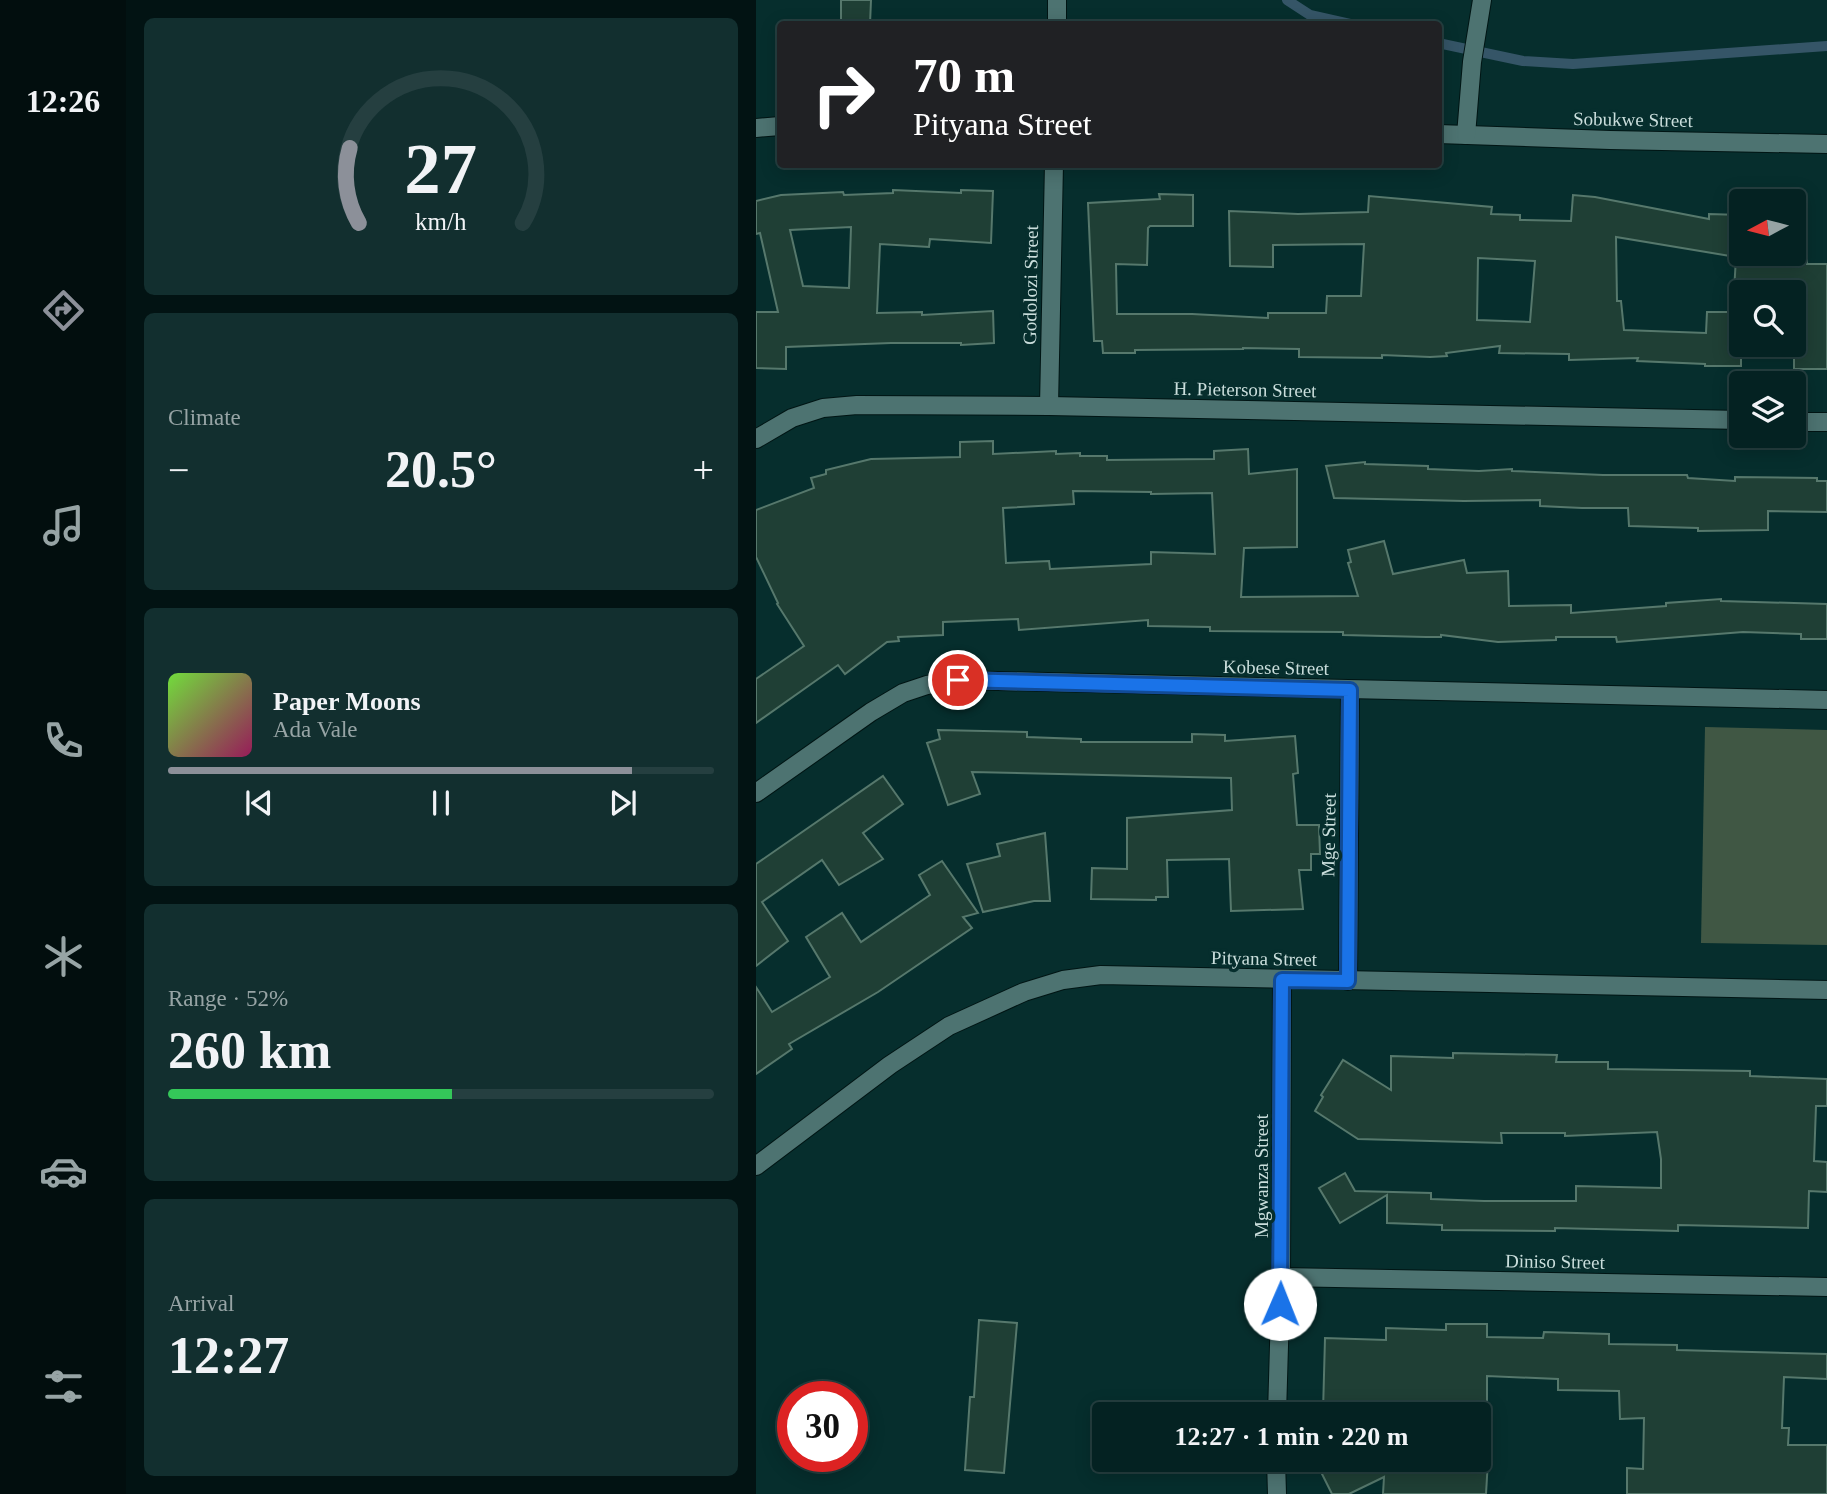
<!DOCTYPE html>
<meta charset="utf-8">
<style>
body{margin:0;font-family:"Times New Roman",serif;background:#122f2f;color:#f1f3f6;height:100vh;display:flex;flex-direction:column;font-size:26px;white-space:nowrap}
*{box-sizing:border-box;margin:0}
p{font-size:23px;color:#97a4a5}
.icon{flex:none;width:38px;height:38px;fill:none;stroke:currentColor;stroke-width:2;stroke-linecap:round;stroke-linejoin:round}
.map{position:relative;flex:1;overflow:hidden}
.sheet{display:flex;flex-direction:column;gap:18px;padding:18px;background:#021313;width:630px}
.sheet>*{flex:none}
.hud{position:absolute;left:21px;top:21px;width:665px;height:147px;border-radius:7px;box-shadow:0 4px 18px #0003,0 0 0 2px #253f40;background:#202124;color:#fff;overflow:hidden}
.needle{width:46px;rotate:263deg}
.fabs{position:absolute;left:973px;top:189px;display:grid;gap:14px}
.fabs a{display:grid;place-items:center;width:77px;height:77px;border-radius:7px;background:#042222;box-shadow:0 4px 18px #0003,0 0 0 2px #253f40;font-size:35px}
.speed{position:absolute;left:21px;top:1381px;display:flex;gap:14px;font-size:35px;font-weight:700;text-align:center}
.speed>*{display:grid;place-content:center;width:91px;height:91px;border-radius:50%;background:#042222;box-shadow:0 4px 18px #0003,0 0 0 2px #253f40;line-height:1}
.speed .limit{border:10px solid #d22;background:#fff;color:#111}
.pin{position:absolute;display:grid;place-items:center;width:60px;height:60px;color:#fff;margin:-30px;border:4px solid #fff;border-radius:50%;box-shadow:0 2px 7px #0007}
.me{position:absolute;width:77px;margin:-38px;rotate:1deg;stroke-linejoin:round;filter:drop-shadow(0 0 5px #0008)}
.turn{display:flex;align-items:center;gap:24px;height:147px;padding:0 21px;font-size:32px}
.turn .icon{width:91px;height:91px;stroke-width:2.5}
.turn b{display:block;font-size:49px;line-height:60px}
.big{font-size:52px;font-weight:800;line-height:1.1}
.sheet .card{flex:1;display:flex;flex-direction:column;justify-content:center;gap:10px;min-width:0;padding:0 24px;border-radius:10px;background:#122f2f}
.sheet .dial{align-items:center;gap:0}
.dial svg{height:182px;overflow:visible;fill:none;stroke:#253f40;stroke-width:7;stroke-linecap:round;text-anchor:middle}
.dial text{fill:#f1f3f6;stroke:none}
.song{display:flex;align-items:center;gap:21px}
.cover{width:84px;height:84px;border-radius:10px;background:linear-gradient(135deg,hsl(100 70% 55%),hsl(330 70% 35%))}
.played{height:7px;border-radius:4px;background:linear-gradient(90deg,#8c9099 85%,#253f40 85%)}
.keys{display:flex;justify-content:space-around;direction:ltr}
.heat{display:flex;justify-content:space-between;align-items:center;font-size:38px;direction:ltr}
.charge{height:10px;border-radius:5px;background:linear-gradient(90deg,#34c759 52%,#253f40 0)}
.trip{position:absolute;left:336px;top:1402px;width:399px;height:70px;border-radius:7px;background:#042222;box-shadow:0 4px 18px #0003,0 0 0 2px #253f40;font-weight:800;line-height:70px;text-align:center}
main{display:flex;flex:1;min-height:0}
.tab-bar{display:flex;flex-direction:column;width:126px;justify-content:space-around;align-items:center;background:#020e0e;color:#97a4a5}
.tab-bar .icon{width:49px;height:49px}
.tab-bar .on{color:#8c9099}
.tab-bar b{font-size:32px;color:#f1f3f6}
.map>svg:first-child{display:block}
.green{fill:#405744}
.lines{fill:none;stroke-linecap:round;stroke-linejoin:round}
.stream{stroke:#355567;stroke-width:10}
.building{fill:#1f3f35;stroke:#56786c;stroke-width:2;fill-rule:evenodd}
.minor-casing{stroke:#001514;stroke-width:20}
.minor{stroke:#4d7371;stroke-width:18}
.route-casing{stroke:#114b97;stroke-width:18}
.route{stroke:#1a73e8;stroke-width:12}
.labels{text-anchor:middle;stroke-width:7;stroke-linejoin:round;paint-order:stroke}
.street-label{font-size:19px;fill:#cadedc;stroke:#062e2d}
</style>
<main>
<nav class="tab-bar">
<b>12:26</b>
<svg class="icon on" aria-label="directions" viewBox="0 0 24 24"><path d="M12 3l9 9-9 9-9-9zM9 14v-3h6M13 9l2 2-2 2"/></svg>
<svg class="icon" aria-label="music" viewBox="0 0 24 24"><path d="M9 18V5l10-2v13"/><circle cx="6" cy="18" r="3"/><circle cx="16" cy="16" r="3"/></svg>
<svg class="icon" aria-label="phone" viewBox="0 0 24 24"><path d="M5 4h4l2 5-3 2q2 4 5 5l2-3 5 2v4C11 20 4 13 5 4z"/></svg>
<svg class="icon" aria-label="climate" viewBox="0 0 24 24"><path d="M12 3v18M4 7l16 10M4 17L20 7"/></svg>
<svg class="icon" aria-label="car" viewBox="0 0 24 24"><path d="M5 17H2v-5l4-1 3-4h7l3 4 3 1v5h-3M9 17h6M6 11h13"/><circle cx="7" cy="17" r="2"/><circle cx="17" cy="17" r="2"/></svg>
<svg class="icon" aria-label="filters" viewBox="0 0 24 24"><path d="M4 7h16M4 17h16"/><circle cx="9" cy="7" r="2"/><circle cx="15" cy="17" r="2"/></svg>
</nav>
<section class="sheet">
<div class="card dial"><svg viewBox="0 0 100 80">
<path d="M14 69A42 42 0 1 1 86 69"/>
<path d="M14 69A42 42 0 0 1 10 36" stroke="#8c9099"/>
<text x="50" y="56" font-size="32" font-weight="700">27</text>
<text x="50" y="72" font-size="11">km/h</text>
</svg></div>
<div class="card"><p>Climate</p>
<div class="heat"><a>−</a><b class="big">20.5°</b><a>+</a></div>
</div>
<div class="card">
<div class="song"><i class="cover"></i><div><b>Paper Moons</b><p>Ada Vale</p></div></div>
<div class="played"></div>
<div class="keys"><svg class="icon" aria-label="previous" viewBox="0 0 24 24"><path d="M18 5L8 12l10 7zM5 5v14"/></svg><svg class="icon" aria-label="pause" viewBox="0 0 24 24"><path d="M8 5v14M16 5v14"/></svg><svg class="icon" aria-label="next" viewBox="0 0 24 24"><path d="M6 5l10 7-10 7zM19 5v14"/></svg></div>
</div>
<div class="card"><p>Range · 52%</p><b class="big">260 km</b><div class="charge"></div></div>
<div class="card"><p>Arrival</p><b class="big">12:27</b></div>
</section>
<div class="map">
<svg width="1071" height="1494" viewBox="0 0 1071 1494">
<rect width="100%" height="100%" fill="#062e2d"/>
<!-- green -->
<polygon class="green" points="949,727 1071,730 1071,945 945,943"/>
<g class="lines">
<!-- stream -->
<g class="stream">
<polyline points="531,0 554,15 594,24"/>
<polyline points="682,43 767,61 817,64 1071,46"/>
</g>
</g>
<!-- building -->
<g class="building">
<polygon points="85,0 115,0 114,24 85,24"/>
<path d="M137 190 205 193V190L237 191 235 243 174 239 173 247 124 244 121 313 166 312V315L237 311 238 343 205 345V343H135L30 347V369L0 368V312H22L4 233 0 234V201L25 195 87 192 88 195 137 193ZM95 227 93 288 47 286 34 230Z"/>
<path d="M403 194 437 195V226H394L392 228 391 265 360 264 361 314H436L512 318V313H570L571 296H605L608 244 517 245V267L474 266 473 211 542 214 612 212 613 196 736 207 735 214 764 215V220L815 221 817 195 839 197 953 219V214L985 215V254H1051V264H1071V369H1038V292H978L980 257 860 237 861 301H865L868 330 950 333 951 312H985V366H949V364L881 361 882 358 813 360V354L743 353 744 346 690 353 691 356 674 357 626 355V358L543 357V349L487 348V349L379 350V353H347L346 341H338L332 203 404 199ZM722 258 779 261 774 322 721 320Z"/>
<path d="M237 441V454L300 451V454L324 453V456H351V460L458 459V451L492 449 493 474 541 469V547L488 548 485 597 602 596 592 563 595 562 592 550 628 541 637 574 708 560 711 573 752 571 753 606 815 605V613L910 606V603L965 599V601L1071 604V639H1045V634L987 632 861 642 860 637H800V640L742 642 685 635V637H670L587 635V632L454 631V627L392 626V620L263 630 262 619 187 622V635L142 637 143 641 131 642 89 674 82 665 0 723V679L48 646 21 604 22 603 0 557V510L58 488 55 478 70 474V470L115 459 204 457V442ZM317 491 395 492V494L456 493 459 554 395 552V564L294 569 293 561 250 563 247 508 318 504Z"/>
<polygon points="609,462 609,464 672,466 672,469 723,471 756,469 756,471 847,475 931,475 932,478 979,481 979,477 1061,478 1061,481 1071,481 1071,512 1012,511 1012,530 942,531 942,528 873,526 872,508 826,508 784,506 784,500 708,501 578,498 570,466"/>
<polygon points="182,730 271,732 271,737 325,739 325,742 436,742 436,734 469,735 469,741 539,736 542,773 537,774 541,825 563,825 564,854 555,854 555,870 543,870 547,909 475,911 473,859 411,860 412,897 400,897 400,900 335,899 336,868 371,869 371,818 476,810 475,778 216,772 224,794 192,805 171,743 184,739"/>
<polygon points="127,776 147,804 107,833 127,859 83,885 66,860 6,902 32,941 0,966 0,864"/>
<polygon points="289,833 294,901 278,901 227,912 211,864 244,856 241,844"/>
<polygon points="186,861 222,913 207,917 216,928 122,992 33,1044 36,1049 0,1074 0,987 16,1012 74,977 50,937 86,913 105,942 174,895 163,875"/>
<polygon points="697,1053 801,1055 800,1062 852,1062 852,1069 994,1071 994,1076 1071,1079 1071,1106 1060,1106 1058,1161 1071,1162 1071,1192 1053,1191 1052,1228 922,1225 922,1231 799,1228 799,1231 686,1230 686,1225 631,1223 631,1195 584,1223 563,1188 589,1173 599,1191 675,1193 675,1199 728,1201 820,1201 820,1186 905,1188 905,1159 901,1132 809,1136 809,1133 745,1133 746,1143 602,1139 559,1111 567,1097 565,1095 587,1060 635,1090 635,1056 697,1058"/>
<polygon points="223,1320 261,1323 248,1473 209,1470 214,1397 218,1397"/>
<polygon points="690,1324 731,1324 731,1337 787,1338 788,1332 853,1334 853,1344 921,1345 921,1350 1071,1354 1071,1379 1028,1377 1026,1428 1033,1428 1032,1445 1071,1445 1071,1494 871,1494 871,1468 887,1469 888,1418 864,1419 863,1391 802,1390 802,1379 731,1376 731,1416 723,1416 723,1414 567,1412 569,1338 630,1340 630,1328 690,1330"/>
<polygon points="559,1460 732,1460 730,1494 627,1494 628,1477 593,1494 576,1494"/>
</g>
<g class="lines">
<defs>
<g id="minor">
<polyline points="301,24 301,0"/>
<polyline points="0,128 24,126"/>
<polyline points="682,134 854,140 1071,144"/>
<polyline points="710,135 716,62 726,0"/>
<polyline points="293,406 298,164"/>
<polyline points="1038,422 1071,422"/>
<polyline points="0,439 36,418 67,408 101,405 293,406 985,420"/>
<polyline points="0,793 115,712 147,693 171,685 202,680 1071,700"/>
<polyline points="592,981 594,690"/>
<polyline points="0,1166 134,1065 193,1026 268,992 307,980 345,975 1071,990"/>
<polyline points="525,1277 1071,1287"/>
<polyline points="521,1414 525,1277 526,980"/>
<polyline points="520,1460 521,1494"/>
</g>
</defs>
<!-- minor casing -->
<use href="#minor" class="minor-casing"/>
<!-- minor -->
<use href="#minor" class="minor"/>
</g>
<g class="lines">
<defs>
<polyline id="route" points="202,680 594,690 592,981 526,980 524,1304"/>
</defs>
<!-- route casing -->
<use href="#route" class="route-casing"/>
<!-- route -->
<use href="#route" class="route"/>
</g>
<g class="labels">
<!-- street labels -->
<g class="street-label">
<text transform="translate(877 119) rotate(1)" y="7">Sobukwe Street</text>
<text transform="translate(274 285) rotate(-89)" y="7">Godolozi Street</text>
<text transform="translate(489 389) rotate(1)" y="7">H. Pieterson Street</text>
<text transform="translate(520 667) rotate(1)" y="7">Kobese Street</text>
<text transform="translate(572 835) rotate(-89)" y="7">Mge Street</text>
<text transform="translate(508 958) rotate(1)" y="7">Pityana Street</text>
<text transform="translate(505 1176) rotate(-90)" y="7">Mgwanza Street</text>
<text transform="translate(799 1261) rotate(1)" y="7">Diniso Street</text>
</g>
</g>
</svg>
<div class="fabs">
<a><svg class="needle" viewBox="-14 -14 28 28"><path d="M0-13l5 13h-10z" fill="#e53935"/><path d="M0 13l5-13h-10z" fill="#97a4a5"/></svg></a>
<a><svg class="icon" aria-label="search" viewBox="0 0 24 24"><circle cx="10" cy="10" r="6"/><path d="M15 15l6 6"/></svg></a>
<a><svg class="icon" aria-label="layers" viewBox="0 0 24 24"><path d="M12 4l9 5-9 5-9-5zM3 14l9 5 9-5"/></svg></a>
</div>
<div class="speed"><div class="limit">30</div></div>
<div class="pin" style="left:202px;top:680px;background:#d93025"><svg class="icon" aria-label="arrive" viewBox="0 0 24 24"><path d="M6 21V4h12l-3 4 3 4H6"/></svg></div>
<svg class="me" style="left:524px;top:1304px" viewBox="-20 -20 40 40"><circle r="19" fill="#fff"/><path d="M0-13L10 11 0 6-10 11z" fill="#1a73e8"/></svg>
<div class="trip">12:27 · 1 min · 220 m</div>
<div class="hud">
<div class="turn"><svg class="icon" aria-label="right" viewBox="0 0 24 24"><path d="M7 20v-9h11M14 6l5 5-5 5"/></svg><div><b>70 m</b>Pityana Street</div></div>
</div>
</div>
</main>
